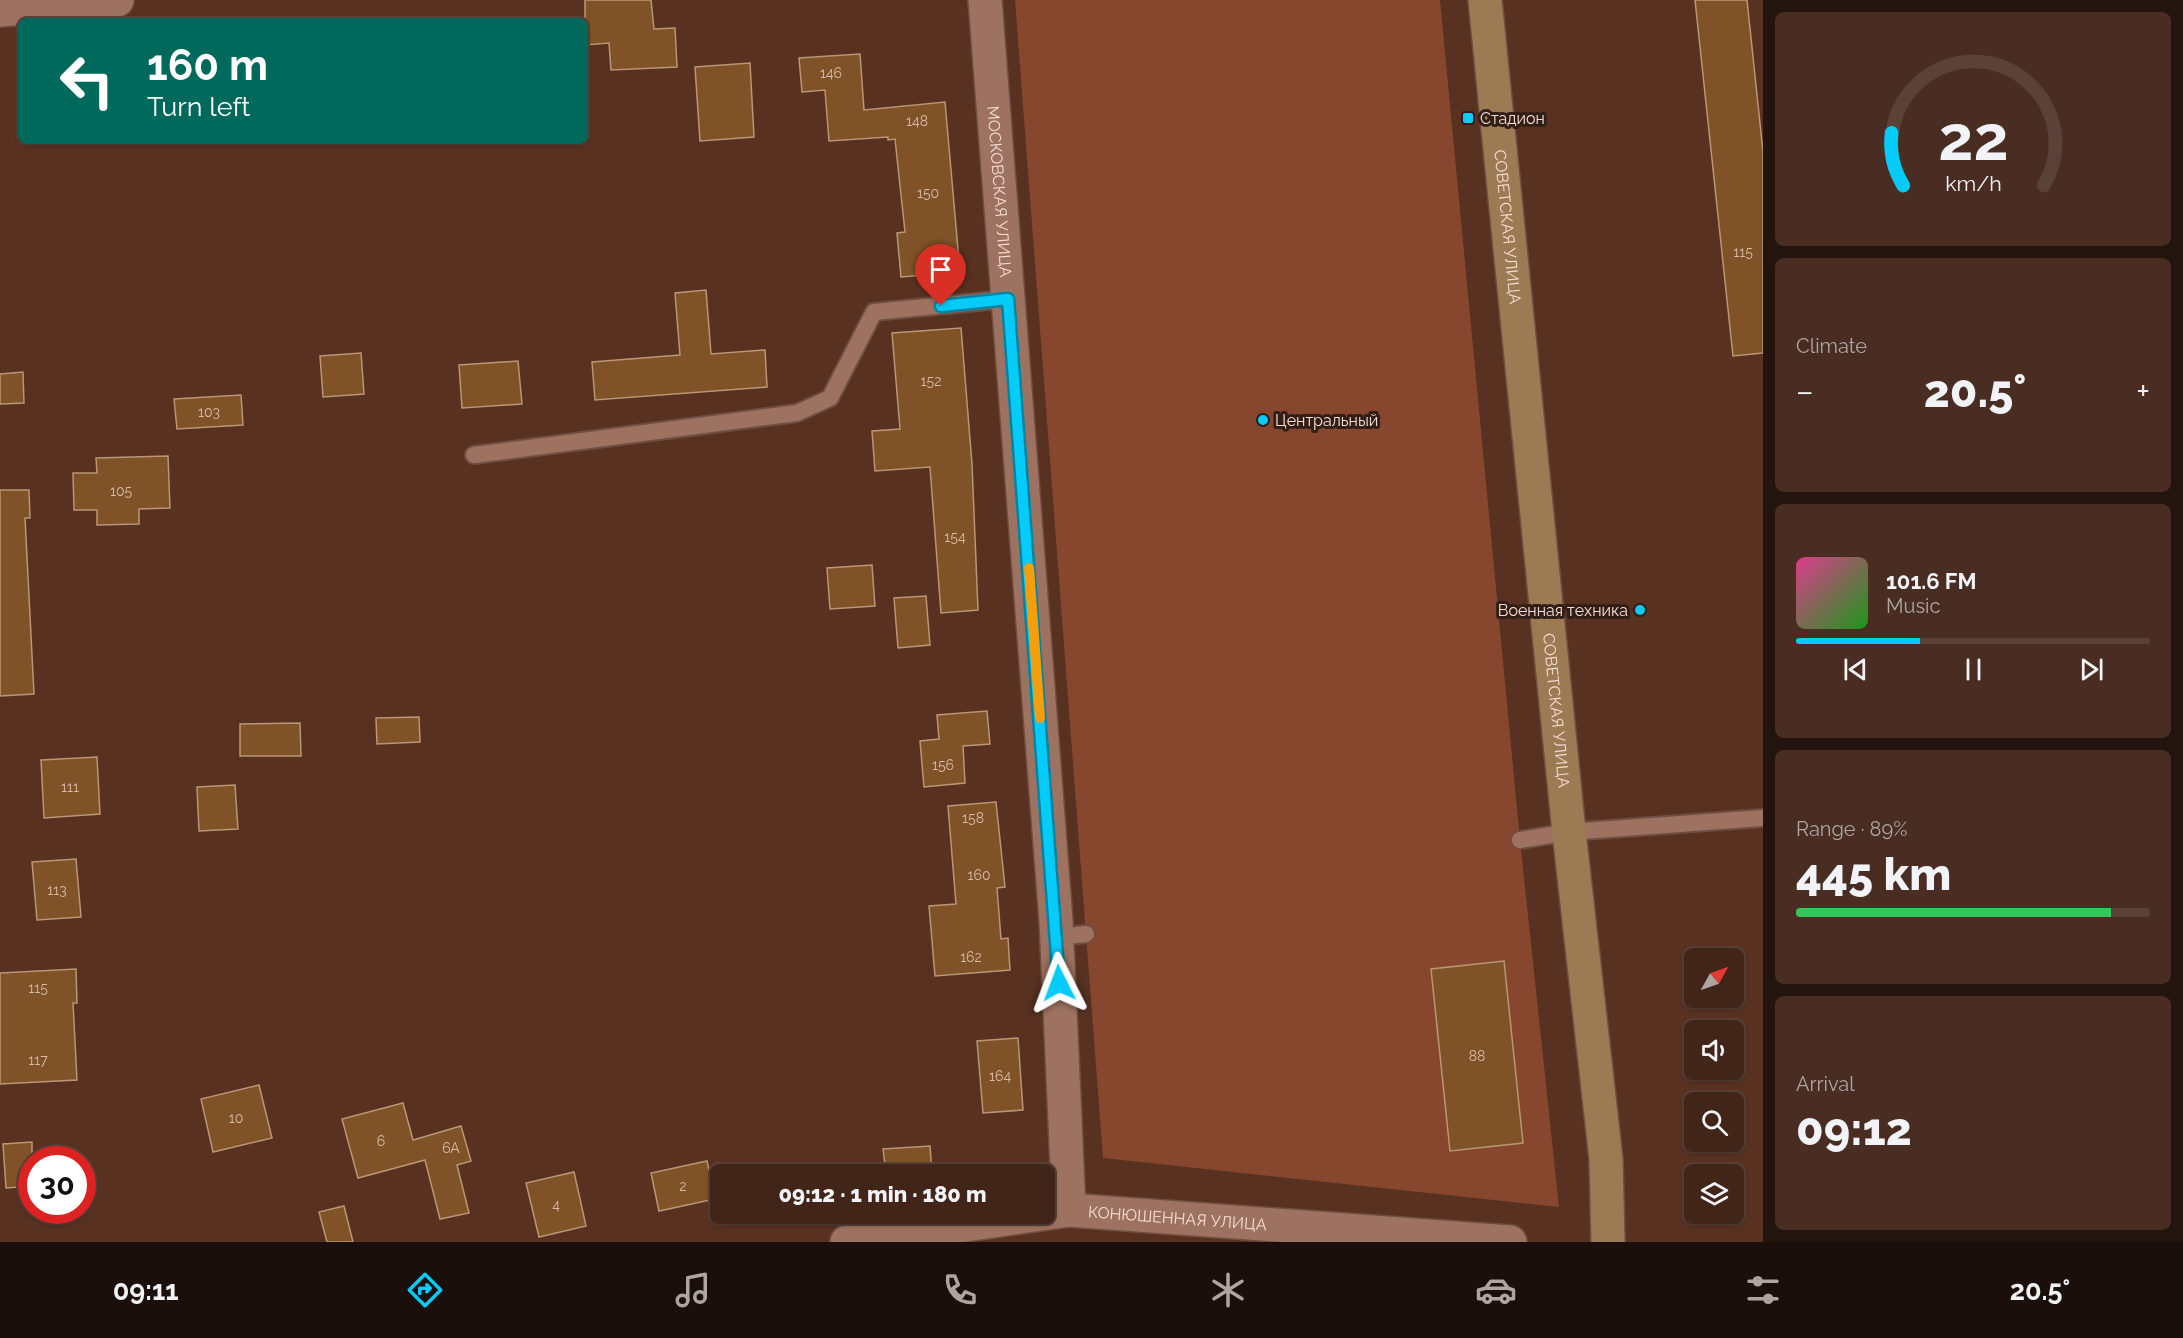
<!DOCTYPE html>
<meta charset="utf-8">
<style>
body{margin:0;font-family:Raleway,sans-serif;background:#492d22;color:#f1f3f6;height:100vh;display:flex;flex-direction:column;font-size:22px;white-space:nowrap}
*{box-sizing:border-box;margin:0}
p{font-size:20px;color:#aea5a2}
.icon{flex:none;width:33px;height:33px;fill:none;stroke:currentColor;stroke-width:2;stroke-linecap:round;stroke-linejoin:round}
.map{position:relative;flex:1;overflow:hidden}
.panel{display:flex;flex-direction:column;gap:12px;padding:12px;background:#24140e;width:420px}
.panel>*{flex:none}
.top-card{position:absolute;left:18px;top:18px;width:570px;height:126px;border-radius:9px;box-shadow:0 2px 4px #0004,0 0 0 2px #5a4238;background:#00695c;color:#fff;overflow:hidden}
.needle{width:39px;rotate:50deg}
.fabs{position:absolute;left:1684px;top:948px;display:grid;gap:12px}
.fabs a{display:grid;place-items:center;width:60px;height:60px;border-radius:9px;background:#422519;box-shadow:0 2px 4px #0004,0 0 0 2px #5a4238;font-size:30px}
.speed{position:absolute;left:18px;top:1146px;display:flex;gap:12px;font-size:30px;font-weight:700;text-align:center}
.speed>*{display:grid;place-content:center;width:78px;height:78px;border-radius:50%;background:#422519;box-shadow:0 2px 4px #0004,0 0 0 2px #5a4238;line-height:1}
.speed .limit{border:9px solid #d22;background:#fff;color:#111}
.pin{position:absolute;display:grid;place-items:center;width:51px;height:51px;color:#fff;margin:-62px -26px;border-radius:50% 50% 50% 0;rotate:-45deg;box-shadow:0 0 6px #0007}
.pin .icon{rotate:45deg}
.me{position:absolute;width:66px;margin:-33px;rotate:357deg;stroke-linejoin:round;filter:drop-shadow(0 0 4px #0008)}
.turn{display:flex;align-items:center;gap:21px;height:126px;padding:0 30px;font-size:27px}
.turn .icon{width:78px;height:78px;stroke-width:2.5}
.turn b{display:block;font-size:42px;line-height:51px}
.big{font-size:45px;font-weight:800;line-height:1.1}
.panel .tile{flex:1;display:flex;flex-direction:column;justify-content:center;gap:9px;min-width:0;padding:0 21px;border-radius:9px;background:#492d22}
.panel .dial{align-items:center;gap:0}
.dial svg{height:156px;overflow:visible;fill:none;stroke:#5a4238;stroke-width:7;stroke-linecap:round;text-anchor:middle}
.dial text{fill:#f1f3f6;stroke:none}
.song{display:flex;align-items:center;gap:18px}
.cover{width:72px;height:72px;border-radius:9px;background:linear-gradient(135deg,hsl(330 70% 55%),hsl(120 70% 35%))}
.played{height:6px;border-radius:3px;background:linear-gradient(90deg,#05cbf9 35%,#5a4238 35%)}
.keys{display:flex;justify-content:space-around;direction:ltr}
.heat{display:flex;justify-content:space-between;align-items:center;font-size:33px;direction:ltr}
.charge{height:9px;border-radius:4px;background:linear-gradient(90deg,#34c759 89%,#5a4238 0)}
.trip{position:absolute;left:710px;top:1164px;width:345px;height:60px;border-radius:9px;background:#422519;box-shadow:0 2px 4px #0004,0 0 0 2px #5a4238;font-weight:800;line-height:60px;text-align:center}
.tabs{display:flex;height:96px;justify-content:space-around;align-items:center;background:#1a0f0a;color:#aea5a2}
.tabs .icon{width:42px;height:42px}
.tabs .active{color:#05cbf9}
.tabs b{font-size:27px;color:#f1f3f6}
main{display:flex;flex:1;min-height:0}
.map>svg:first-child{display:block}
.green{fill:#86472e}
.building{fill:#7f5227;stroke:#ba9676;stroke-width:1.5}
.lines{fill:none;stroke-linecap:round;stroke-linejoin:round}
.service-casing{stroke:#6f4e41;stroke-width:20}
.minor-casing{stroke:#6f4e41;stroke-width:36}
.tertiary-casing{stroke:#6f4e41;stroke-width:36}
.secondary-casing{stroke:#6f4e41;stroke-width:36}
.service{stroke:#9e7260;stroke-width:16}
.minor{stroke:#9e7260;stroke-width:33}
.tertiary{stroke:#9e7260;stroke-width:33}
.secondary{stroke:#9c7a53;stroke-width:33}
.route-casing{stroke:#0384a2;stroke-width:15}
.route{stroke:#05cbf9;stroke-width:10}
.slow{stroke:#f59e0b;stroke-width:10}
.poi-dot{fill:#05cbf9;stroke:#301e17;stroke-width:2}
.labels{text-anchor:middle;stroke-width:6;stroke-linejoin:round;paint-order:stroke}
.number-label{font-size:14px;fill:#d8baa8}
.poi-label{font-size:16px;fill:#f6ddd3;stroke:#301e17;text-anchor:start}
.street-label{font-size:16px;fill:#f6ddd3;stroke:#301e17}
</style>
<main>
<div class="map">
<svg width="1763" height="1242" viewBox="0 0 1763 1242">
<rect width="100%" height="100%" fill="#583121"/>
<!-- green -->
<polygon class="green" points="1015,0 1440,0 1520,840 1559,1207 1103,1158"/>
<!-- building -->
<g class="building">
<polygon points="585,0 651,0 654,29 675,28 677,67 611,70 609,43 585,45"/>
<polygon points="1695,0 1747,0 1763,152 1763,353 1733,356"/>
<polygon points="860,54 864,110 945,102 960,272 901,277 897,233 905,232 895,139 888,140 888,137 829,141 825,90 802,92 799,58"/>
<polygon points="750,63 754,137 700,141 695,67"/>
<polygon points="706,290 711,354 765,350 767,387 595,400 592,362 680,355 675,293"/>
<polygon points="961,328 972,464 978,610 941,613 930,467 875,471 872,431 900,429 892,333"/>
<polygon points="361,353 364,394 323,397 320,356"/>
<polygon points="518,361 522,404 462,408 459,365"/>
<polygon points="23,372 24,403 0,404 0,374"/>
<polygon points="241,395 243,425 177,429 174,399"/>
<polygon points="168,456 170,508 139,509 139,524 97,525 97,510 74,510 73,473 97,473 96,458"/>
<polygon points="0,490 29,490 30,518 25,518 34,694 0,696"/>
<polygon points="872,565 875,606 830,609 827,568"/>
<polygon points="926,596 930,645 898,648 894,598"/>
<polygon points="987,711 990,744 963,746 965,783 924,787 920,741 939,739 937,715"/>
<polygon points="419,717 420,742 377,744 376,718"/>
<polygon points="300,723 301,756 240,756 240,724"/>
<polygon points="97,757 100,814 44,818 41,760"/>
<polygon points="235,785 238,829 199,831 197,787"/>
<polygon points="996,802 1005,887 997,888 1001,939 1008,938 1010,970 935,976 929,906 956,904 948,806"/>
<polygon points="76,859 81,917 37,920 32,862"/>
<polygon points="1504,961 1523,1143 1450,1151 1431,969"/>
<polygon points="76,969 77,1003 73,1003 77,1080 0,1084 0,973"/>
<polygon points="1018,1038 1023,1110 983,1113 977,1041"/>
<polygon points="259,1085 272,1138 213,1152 201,1099"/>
<polygon points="403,1103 413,1140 461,1126 471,1161 457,1165 469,1213 440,1219 425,1160 358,1178 342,1119"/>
<polygon points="32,1142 32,1186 6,1188 3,1144"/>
<polygon points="930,1146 932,1174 886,1174 883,1149"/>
<polygon points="707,1161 715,1199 659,1211 651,1173"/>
<polygon points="574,1172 586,1226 539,1237 526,1183"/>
<polygon points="344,1206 353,1242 327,1242 319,1212"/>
</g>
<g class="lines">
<defs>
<g id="service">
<polyline points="474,455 797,413 830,398 874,312 1008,299"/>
<polyline points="1520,840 1569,832 1763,818"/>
<polyline points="1057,937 1086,934"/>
</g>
<g id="minor">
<path id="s1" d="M985 0 1056 921 1069 1210"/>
<path id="s2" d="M847 1242 1069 1210 1510 1242"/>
</g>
<polyline id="tertiary" points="0,10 117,0"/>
<g id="secondary">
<path id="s3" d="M1485 0 1569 832 1606 1159 1608 1242"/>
</g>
</defs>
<!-- service casing -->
<use href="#service" class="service-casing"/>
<!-- minor casing -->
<use href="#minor" class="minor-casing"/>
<!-- tertiary casing -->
<use href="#tertiary" class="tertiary-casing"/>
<!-- secondary casing -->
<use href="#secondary" class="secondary-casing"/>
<!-- service -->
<use href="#service" class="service"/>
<!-- minor -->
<use href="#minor" class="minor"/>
<!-- tertiary -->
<use href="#tertiary" class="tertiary"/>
<!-- secondary -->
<use href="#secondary" class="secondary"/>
</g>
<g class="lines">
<defs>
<polyline id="route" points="941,306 1008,299 1059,983"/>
</defs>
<!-- route casing -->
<use href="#route" class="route-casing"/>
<!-- route -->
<use href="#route" class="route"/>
<!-- slow -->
<polyline class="slow" points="1029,568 1040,718"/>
</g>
<!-- markers -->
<g class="poi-dot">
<rect x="1462" y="112" width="12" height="12" rx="3"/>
<circle cx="1263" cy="420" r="6"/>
<circle cx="1640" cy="610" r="6"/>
</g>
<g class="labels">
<!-- number labels -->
<g class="number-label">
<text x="831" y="78">146</text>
<text x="917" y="126">148</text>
<text x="928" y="198">150</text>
<text x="1743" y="257">115</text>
<text x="931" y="386">152</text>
<text x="209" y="417">103</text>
<text x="121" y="496">105</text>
<text x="955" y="542">154</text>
<text x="943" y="770">156</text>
<text x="70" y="792">111</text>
<text x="973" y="823">158</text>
<text x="979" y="880">160</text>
<text x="57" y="895">113</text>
<text x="971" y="962">162</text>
<text x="38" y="993">115</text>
<text x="1477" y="1061">88</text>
<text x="38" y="1065">117</text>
<text x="1000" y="1081">164</text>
<text x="236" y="1123">10</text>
<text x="381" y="1146">6</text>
<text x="451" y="1153">6А</text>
<text x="683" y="1191">2</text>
<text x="556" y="1210">4</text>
</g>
<!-- poi labels -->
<g class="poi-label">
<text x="1480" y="124">Стадион</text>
<text x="1275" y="426">Центральный</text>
<text x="1628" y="616" text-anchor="end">Военная техника</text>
</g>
<!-- street labels -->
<g class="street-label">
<text dy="6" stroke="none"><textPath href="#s1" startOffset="192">МОСКОВСКАЯ УЛИЦА</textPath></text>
<text dy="6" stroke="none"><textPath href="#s3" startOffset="228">СОВЕТСКАЯ УЛИЦА</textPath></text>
<text dy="6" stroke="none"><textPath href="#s3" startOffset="714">СОВЕТСКАЯ УЛИЦА</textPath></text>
<text dy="6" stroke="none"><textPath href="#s2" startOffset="333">КОНЮШЕННАЯ УЛИЦА</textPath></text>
</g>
</g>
</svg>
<div class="fabs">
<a><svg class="needle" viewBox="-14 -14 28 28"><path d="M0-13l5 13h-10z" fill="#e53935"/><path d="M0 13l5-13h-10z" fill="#aea5a2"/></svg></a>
<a><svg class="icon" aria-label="sound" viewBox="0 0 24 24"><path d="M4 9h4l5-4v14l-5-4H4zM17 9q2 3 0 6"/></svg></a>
<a><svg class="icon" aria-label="search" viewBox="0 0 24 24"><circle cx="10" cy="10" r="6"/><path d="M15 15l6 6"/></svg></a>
<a><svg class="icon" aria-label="layers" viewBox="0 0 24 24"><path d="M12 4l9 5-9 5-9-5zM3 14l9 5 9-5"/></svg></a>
</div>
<div class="speed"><div class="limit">30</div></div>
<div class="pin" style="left:941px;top:306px;background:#d93025"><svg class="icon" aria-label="arrive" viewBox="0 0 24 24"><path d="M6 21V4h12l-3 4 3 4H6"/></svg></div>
<svg class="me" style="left:1059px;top:983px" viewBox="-20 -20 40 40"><path d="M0-17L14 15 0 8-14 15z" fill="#05cbf9" stroke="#fff" stroke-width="4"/></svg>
<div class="trip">09:12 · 1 min · 180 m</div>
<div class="top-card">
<div class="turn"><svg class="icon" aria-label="left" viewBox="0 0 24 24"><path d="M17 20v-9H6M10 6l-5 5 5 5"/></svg><div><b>160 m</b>Turn left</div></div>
</div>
</div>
<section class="panel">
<div class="tile dial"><svg viewBox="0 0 100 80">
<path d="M14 69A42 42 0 1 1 86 69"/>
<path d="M14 69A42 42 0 0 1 8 42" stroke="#05cbf9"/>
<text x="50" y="56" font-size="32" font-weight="700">22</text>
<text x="50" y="72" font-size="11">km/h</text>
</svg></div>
<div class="tile"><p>Climate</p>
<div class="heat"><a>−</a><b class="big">20.5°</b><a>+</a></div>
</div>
<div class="tile">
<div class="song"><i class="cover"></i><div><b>101.6 FM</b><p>Music</p></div></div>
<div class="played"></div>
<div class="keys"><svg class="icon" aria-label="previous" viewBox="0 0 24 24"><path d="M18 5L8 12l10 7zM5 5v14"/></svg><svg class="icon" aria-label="pause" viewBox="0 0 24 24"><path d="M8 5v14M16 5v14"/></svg><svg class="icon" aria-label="next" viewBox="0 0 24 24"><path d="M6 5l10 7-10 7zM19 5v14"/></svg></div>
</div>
<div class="tile"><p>Range · 89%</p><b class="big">445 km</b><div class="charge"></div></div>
<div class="tile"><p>Arrival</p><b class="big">09:12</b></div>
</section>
</main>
<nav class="tabs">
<b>09:11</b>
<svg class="icon active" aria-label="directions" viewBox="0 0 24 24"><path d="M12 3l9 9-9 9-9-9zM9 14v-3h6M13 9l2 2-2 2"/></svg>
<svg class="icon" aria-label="music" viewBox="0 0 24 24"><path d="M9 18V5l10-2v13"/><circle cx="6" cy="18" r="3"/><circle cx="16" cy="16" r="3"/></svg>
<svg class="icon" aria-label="phone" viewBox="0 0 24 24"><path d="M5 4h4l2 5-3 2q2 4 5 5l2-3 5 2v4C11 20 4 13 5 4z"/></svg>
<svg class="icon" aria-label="climate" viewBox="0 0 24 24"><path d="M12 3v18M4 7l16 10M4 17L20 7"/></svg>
<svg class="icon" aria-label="car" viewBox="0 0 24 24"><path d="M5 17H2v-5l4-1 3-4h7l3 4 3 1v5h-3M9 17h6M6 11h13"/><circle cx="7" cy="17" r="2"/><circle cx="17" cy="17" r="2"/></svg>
<svg class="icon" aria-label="filters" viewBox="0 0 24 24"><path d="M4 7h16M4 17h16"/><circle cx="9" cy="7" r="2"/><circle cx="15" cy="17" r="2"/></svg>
<b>20.5°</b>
</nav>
